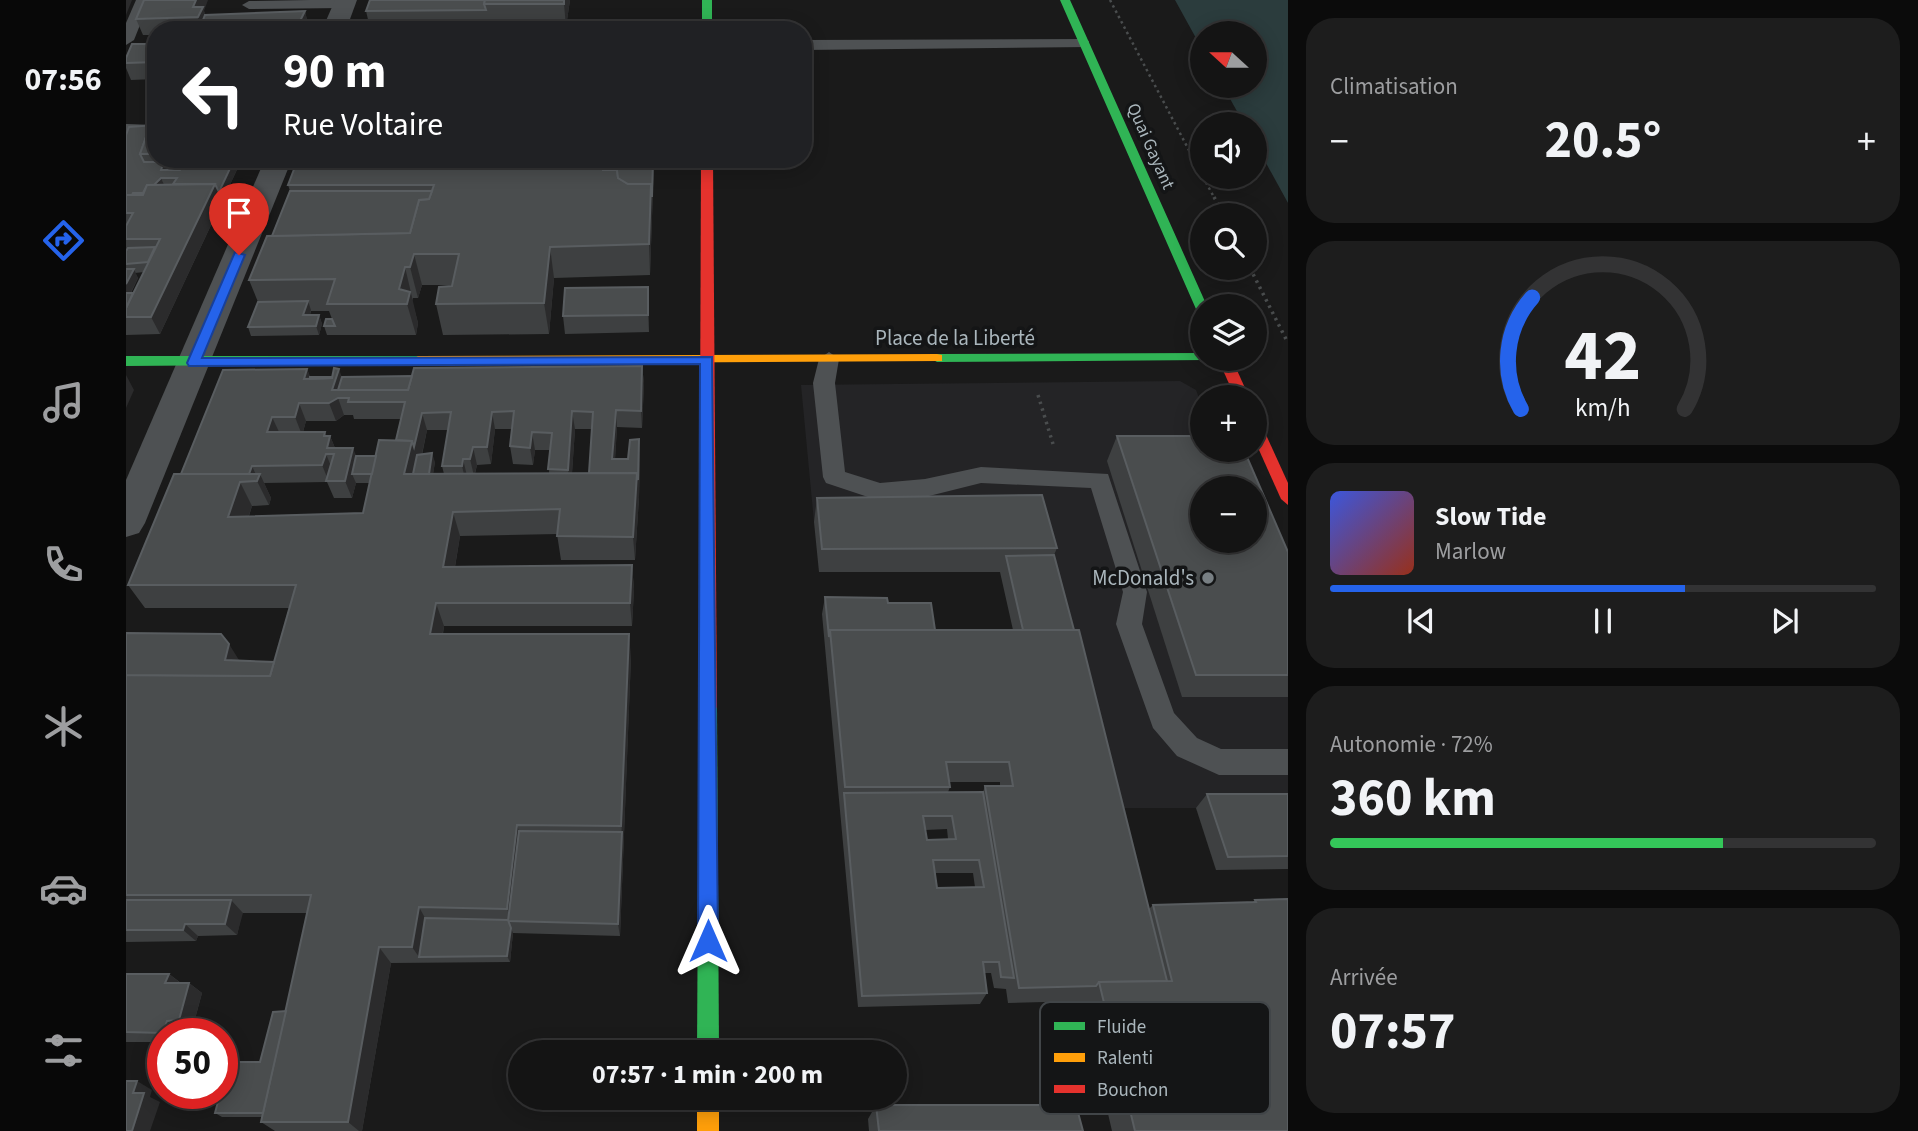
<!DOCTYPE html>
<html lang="fr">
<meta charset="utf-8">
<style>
body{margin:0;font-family:"Source Sans 3",sans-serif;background:#1d1d1d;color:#f1f3f6;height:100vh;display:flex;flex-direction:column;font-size:26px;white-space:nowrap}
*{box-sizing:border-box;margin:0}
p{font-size:23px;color:#9d9ea0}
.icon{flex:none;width:38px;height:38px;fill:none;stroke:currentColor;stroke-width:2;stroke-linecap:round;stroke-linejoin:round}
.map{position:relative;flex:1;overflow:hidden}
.details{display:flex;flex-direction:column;gap:18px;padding:18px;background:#0b0b0b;width:630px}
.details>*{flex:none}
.guide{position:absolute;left:21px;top:21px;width:665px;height:147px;border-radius:28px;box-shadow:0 4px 18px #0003,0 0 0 2px #333334;background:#202124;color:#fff;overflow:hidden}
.needle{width:46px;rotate:291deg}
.controls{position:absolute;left:1064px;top:21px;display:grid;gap:14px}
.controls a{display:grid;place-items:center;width:77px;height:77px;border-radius:50%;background:#141414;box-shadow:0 4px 18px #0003,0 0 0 2px #333334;font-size:35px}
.speed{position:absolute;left:21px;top:1018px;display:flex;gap:14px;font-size:35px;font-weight:700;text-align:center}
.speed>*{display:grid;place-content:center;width:91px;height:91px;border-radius:50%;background:#141414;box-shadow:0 4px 18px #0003,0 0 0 2px #333334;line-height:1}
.speed .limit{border:10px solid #d22;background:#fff;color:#111}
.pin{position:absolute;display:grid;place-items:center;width:60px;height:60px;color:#fff;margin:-72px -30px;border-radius:50% 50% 50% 0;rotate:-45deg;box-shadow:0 0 7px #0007}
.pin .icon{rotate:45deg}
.me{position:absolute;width:77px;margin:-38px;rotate:0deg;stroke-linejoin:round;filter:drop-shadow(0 0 5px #0008)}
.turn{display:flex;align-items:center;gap:24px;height:147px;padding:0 21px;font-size:32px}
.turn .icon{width:91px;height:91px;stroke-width:2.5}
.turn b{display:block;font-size:49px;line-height:60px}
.big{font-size:52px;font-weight:700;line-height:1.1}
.details .card{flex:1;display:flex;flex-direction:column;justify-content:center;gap:10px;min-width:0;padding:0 24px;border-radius:28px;background:#1d1d1d}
.details .dial{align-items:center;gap:0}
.dial svg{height:182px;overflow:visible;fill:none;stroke:#333334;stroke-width:7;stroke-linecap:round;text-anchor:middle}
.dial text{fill:#f1f3f6;stroke:none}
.song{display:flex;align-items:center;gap:21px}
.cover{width:84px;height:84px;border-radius:10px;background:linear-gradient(135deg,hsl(230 70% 55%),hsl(10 70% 35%))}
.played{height:7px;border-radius:4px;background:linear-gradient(90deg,#2563eb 65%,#333334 65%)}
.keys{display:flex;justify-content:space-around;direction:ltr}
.heat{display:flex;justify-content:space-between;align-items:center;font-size:38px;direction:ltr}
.charge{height:10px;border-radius:5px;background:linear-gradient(90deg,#34c759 72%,#333334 0)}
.trip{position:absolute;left:382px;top:1040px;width:399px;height:70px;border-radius:35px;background:#141414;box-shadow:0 4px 18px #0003,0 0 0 2px #333334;font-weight:700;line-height:70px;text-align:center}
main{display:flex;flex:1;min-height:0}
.tab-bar{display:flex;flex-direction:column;width:126px;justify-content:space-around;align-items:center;background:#080808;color:#9d9ea0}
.tab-bar .icon{width:49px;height:49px}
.tab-bar .active{color:#2563eb}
.tab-bar b{font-size:32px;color:#f1f3f6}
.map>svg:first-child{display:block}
.built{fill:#242426}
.water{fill:#2b3c3d}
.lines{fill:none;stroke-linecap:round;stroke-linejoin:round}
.path-far1{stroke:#4a4d4e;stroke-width:2.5;stroke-dasharray:2.5 3.5;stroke-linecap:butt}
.path{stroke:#4a4d4e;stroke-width:3.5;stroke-dasharray:2.5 4.5;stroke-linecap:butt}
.lane{fill:#4e5153;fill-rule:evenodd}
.street{fill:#4e5153;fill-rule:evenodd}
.fast{fill:#30b455;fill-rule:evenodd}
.slow{fill:#ff9f0a;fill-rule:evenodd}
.jam{fill:#e5322d;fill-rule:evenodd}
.wall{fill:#3e4041;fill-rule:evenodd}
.shaded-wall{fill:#2b2b2c}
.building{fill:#4a4d4e;stroke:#595d60;stroke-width:2;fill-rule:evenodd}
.route{fill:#2563eb;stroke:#184099;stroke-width:2}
.poi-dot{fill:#787f83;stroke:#141516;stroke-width:2.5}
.labels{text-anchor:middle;stroke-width:7;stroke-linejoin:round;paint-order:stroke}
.far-street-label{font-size:18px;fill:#aab6bc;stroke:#141516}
.street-label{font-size:21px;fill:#aab6bc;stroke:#141516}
.poi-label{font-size:21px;fill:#aab6bc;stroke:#141516;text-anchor:end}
.key{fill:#141516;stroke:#414548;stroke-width:2}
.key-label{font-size:19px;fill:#aab6bc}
</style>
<main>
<nav class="tab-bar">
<b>07:56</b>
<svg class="icon active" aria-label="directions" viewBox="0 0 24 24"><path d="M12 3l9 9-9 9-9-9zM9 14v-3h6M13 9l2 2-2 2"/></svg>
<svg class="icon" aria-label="music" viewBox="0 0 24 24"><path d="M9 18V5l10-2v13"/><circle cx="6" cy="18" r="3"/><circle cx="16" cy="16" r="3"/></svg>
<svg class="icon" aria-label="phone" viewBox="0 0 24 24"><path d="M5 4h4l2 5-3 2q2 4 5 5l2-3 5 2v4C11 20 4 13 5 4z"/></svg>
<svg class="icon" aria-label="climate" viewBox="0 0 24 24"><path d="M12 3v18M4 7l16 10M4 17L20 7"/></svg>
<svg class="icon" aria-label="car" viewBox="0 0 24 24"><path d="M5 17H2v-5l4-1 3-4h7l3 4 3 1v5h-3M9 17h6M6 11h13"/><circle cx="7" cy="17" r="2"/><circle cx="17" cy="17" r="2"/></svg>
<svg class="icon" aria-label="filters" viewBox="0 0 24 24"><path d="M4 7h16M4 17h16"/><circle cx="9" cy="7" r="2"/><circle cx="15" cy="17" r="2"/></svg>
</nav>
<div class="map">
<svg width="1162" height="1131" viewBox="0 0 1162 1131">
<rect width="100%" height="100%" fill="#1a1a1a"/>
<!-- built -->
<polygon class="built" points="1054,381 1070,390 1076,406 1076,541 1129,541 1162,615 1162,808 979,808 922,572 688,522 675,385"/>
<!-- water -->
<polygon class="water" points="1049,0 1162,0 1162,203 1129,143 1129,124 1118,124 1097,86 1129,86 1129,33 1076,33 1076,49"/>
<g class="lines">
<!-- path-far1 -->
<g class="path-far1">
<polyline points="984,0 1076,175"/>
<polyline points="1077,177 1089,199"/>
</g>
<!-- path -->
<g class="path">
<polyline points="1088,197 1098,215"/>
<polyline points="1124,268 1162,343"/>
<polyline points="912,395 927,444"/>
</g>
<!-- lane -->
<g class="lane">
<polygon points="10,0 24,0 8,40 0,45 0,23"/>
<polygon points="184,0 219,0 225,4 218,8 123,9 116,5 123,1"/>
<polygon points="958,39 963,41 963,47 677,50 677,40"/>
<polygon points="0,124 30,125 30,135 0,134"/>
<polygon points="703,352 713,359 709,383 719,472 754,483 799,479 855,467 982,474 1021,592 1016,624 1048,713 1071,738 1095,749 1162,749 1162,775 1093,775 1051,756 1027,728 990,624 997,592 965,488 855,483 799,497 754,501 700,483 697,477 687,383 693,359"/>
</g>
<!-- street -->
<g class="street">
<polygon points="209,0 231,0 220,30 196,30"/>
<polygon points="139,159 166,159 19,523 13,533 0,537 0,480"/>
</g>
<!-- fast -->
<g class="fast">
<rect x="576" y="0" width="10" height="30"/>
<polygon points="934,0 944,0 1081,306 1076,306 1076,313 1070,309"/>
<polygon points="1076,353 1076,359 1081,360 811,362 804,358 811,354"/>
<polygon points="0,356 292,356 299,360 292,364 0,366"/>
<polygon points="582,699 588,702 591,707 593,1052 571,1052 573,707 576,702"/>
</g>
<!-- slow -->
<g class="slow">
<polygon points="811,354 816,355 816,361 292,364 285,360 292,356"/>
<rect x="571" y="1097" width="22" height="34"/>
</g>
<!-- jam -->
<g class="jam">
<polygon points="575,159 587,159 591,707 588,712 582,715 576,712 573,707"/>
<polygon points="1092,359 1106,359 1123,397 1109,397"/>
<polygon points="1129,421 1136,426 1162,483 1162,505 1155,499 1129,441"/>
</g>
</g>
<!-- wall -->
<g class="wall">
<polygon points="244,0 444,0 440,27 244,28 240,11"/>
<polygon points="78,11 79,15 179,11 181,20 177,30 30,30 30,35 17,35 10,19"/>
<polygon points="30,44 30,79 5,80 0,68 0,58"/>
<path d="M30 125V159H116L34 334 0 335V135ZM18 272 7 293H5L12 278 9 273Z"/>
<polygon points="172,159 528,159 524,275 428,278 423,334 317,335 310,304 326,285 296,285 292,298 287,298 286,301 292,323 290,335 201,335 198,326 206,319 203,311 185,311 184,315 193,315 196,324 193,335 125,336 122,327 132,302 123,280 146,236 164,191 162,185"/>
<polygon points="523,297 523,332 439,334 437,316"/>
<path d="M516 366 518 383 516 428 491 427 489 459H502L514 457 513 497 509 560H435L431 534 334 536 329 567 506 565 508 589 506 626H318L317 634 505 657 494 936 387 933 384 962 265 963 236 1131H149L135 1122 136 1117H96L89 1113 134 1062 160 1011 182 913H116L111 935 72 936 70 941 0 942V633L113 660V661L148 662 163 608H19L2 585 55 474 181 369 184 377H216L286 376ZM218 415H227L228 419H275L270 440 250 456H230L209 448 204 436 177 432 180 421H210ZM369 429H386L384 446 387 464 407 465 409 450H424L423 473 349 474 351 465 365 464ZM449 429H466L463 473H446ZM301 430H322L316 466 318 474H307L309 462 296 455ZM201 482 208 498H226L230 483H244L237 513 123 516 126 506 143 505 145 498 138 483Z"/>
<polygon points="991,436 1162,552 1162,697 1056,697 981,461"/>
<path d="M691 498 931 548 928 555 1023 909 1027 905 1125 903 1129 900 1162 1131H986L956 1001 882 1003 880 989 868 988 865 973H858L861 993 854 1004 732 1007 696 614 699 597 762 603 809 630H887L874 572H693L688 522ZM823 782H874V786H859L857 792H822L824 787ZM821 829 822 839 801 840 799 830ZM809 873H847L849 887 811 888Z"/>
<polygon points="1081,794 1162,794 1162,869 1090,870 1070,808"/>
<polygon points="0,974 43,974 55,983 63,983 76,993 66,1030 55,1031 54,1034 37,1034 37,1042 0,1042"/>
<polygon points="750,1105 957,1131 743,1131 742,1119"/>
</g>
<!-- shaded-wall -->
<g class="shaded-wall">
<polygon points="0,0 6,0 0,15"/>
<polygon points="70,0 82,0 78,11 83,23 75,25 67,7"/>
<polygon points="438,0 444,0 440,27 438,4"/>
<polygon points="179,11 181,20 177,30 174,21"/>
<polygon points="106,159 116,159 34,334 25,317 89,184 107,162"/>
<polygon points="527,159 528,159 524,275 523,244"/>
<polygon points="38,162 42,171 39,179 35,170"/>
<polygon points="35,178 39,187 26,186"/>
<polygon points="424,247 428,278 423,334 418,303"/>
<polygon points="288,254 296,285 292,298 284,267"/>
<polygon points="279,267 292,323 290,335 281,304 273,289"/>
<polygon points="8,269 12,278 0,302 0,284"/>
<polygon points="523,288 523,332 522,315"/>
<polygon points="182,301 185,310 181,324 177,315"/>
<polygon points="193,315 196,324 193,335 190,326"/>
<polygon points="516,366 518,383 516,428 515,411"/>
<polygon points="181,369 188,386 178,379"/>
<polygon points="213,369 219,386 212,398 218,415 210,421 203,403 206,390"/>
<polygon points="0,375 8,390 0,408"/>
<polygon points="173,403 180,421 176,435 169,417"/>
<polygon points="490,410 491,427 488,476 486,459"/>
<polygon points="446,411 449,429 445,487 442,470"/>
<polygon points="366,412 369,429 365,464 361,447"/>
<polygon points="296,413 301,430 288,490 278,474 286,441"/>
<polygon points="146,417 154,434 141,432"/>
<polygon points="199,432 203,441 204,436 211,453 203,454 198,436"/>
<polygon points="406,432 409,450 407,465 404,448"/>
<polygon points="513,439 514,457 513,497 509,560 507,537"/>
<polygon points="347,447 351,465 348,476 344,459"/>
<polygon points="227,448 234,465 226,474 230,483 226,498 219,481"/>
<polygon points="306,453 309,462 303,499 300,490"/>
<polygon points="200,454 207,471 203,482 196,465"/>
<polygon points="337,459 341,476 340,483 336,466"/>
<polygon points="126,466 132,479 134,474 145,498 143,505 131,481 120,482"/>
<polygon points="114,482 126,506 114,541 102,517"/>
<polygon points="327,512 334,536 325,590 317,567"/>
<polygon points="506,565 508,589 506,626 504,603"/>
<polygon points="310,603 318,626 312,657 304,634"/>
<polygon points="503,634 505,657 494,936 492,924"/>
<polygon points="103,644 113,660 109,676 99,660"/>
<polygon points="391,825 397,844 386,921 381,909"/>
<polygon points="105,900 117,913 111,935 99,924"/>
<polygon points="293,907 303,925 293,957 286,947"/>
<polygon points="59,924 72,936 70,941 57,930"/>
<polygon points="385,928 387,933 384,962 381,956"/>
<polygon points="253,947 265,963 236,1131 233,1131 222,1122"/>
<polygon points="43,974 57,985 39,983"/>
<polygon points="63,983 76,993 66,1030 53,1020"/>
<polygon points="41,1021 55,1031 54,1034 40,1034 37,1033"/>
<polygon points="11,1081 26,1090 24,1097 34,1102 24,1131 6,1131 7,1093"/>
</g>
<!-- building -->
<g class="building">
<polygon points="18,0 70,0 67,7 77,7 72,17 10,19"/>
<polygon points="244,0 359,0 358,4 360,10 240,11"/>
<polygon points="359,0 438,0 438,4 358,4"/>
<polygon points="179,11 174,21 75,25 79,15"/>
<polygon points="364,27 412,27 412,30 363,30"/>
<polygon points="477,27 531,27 531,30 476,30"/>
<polygon points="6,44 30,44 30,62 0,63 0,58"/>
<polygon points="30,125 27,137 20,137 14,154 18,162 38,162 35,170 54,170 59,162 107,162 93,192 89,184 47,184 51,178 35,178 28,185 21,185 17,193 7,193 6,195 0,195 0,135 3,127"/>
<polygon points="20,137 30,137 30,154 14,154"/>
<polygon points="172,159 424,159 423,165 477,165 477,170 491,170 492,178 502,184 525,184 523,244 424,247 418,303 310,304 313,287 326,286 333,254 288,254 284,267 279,267 273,289 284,292 281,304 201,304 209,279 123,280 141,236 284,233 293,200 303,199 308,185 162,185"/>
<polygon points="427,159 527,159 526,197 525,184 502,184 492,178 491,170 477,170 477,165 427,165"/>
<polygon points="89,184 25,317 0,317 0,308 34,239 0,239 0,226 7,213 0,213 0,195 17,195 21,185"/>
<polygon points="164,191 306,191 303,199 293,200 284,233 146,236"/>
<polygon points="29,247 22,262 0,264 0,251 2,248"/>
<polygon points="0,269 8,269 0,284"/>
<polygon points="522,287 522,315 437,316 439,288"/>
<polygon points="0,293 7,293 0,308"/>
<polygon points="182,301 177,315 193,315 190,326 122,327 132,302"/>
<polygon points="200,319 206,319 209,326 198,326"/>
<polygon points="516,366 515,411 490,410 486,459 502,459 504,440 513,439 512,480 511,473 463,473 467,412 446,411 442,470 422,469 426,433 406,432 404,448 384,446 388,411 366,412 361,447 347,447 344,459 337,459 336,466 316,466 325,412 296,413 288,447 286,441 270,440 279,402 222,402 223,398 212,398 203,403 173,403 169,417 146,417 141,432 199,432 198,436 204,436 201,448 227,448 219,481 200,481 208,454 200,454 196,465 126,466 123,474 55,474 97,370 181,369 178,379 206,378 208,368 213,369 206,390 282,390 288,368"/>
<polygon points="286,376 282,390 212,390 216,377"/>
<polygon points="184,377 206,377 206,378 184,379"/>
<path d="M991 436H1076V450H1118L1162 552V675H1070ZM1076 488H1129V541H1076Z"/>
<polygon points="253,440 286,441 278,474 511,473 507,537 431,536 434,509 327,512 317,567 506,565 504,603 310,603 304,634 503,634 495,826 391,825 381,909 293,907 286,947 253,947 222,1122 135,1122 185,895 0,895 0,675 144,676 170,585 2,585 48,474 134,474 131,481 114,482 102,517 237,513"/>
<polygon points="306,453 303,474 287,474 291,455"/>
<polygon points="230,456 250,456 246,474 226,474"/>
<polygon points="916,495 931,548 696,549 691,498"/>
<polygon points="928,555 948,630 897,630 880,556"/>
<polygon points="699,597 761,598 762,603 805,603 809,630 704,630 703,637"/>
<polygon points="704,630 953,630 1041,981 973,982 970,986 893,988 859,786 887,786 883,762 820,762 824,787 719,787"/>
<polygon points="0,633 95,634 103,644 99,660 148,662 144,676 0,675"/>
<path d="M857 792 888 978 875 977 873 962H857L861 993 736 996 718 793ZM797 816H826L830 839 801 840ZM807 860H853L858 887 811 888Z"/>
<polygon points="1081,794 1162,794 1162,856 1102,857"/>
<polygon points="393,831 496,832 492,924 382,921"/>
<polygon points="1162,899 1162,1131 1009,1131 973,982 1046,981 1027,905 1130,902 1129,900"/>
<polygon points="0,900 105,900 99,924 59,924 57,930 0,930"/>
<polygon points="299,918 382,920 385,928 381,956 293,957"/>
<polygon points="0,974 43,974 39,983 63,983 53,1020 41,1021 37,1033 0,1032"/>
<polygon points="160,1011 137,1113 89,1113 94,1094 96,1094 96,1085 102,1062 134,1062 147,1012"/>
<polygon points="0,1081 11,1081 7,1093 18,1093 6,1131 0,1131"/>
<polygon points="750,1105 950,1105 957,1131 753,1131"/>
</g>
<!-- route -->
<polygon class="route" points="109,252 119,255 76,358 586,357 592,941 589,948 582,951 575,948 572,941 574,364 63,366 61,363"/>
<!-- markers -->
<circle class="poi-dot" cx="1082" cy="578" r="7"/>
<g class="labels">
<!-- far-street labels -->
<g class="far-street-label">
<text transform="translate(1025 146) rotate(66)" y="6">Quai Gayant</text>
</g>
<!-- street labels -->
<g class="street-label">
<text x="829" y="345">Place de la Liberté</text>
</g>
<!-- poi labels -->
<g class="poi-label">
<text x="1068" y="585">McDonald's</text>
</g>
</g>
<!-- legend -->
<rect x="914" y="1002" width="230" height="112" rx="10" class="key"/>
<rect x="928" y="1022" width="31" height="8" fill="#30b455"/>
<rect x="928" y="1053" width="31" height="9" fill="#ff9f0a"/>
<rect x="928" y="1085" width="31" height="8" fill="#e5322d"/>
<g class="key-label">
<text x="971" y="1033">Fluide</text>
<text x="971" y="1064">Ralenti</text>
<text x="971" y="1096">Bouchon</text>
</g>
</svg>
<div class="controls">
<a><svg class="needle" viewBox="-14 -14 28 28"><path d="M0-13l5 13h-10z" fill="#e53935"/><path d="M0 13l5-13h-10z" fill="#9d9ea0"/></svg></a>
<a><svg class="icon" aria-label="sound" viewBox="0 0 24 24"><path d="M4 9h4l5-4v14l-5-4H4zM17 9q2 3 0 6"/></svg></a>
<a><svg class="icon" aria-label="search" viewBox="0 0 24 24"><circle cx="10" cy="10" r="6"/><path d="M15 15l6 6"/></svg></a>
<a><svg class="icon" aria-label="layers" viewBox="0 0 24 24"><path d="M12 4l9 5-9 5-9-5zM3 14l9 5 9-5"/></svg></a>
<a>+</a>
<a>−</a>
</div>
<div class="speed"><div class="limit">50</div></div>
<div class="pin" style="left:113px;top:255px;background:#d93025"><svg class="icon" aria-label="arrive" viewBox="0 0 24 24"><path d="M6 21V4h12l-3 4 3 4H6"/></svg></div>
<svg class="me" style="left:582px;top:941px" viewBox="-20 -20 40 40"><path d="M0-17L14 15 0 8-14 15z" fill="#2563eb" stroke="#fff" stroke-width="4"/></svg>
<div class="trip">07:57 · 1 min · 200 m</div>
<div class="guide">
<div class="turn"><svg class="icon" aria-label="left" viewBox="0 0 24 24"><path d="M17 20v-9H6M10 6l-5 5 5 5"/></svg><div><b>90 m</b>Rue Voltaire</div></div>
</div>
</div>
<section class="details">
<div class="card"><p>Climatisation</p>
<div class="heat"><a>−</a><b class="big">20.5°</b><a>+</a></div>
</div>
<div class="card dial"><svg viewBox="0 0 100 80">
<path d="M14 69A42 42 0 1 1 86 69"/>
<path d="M14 69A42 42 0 0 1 19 20" stroke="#2563eb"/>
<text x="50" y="56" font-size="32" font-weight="700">42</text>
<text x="50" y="72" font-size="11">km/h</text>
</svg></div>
<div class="card">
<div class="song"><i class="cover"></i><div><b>Slow Tide</b><p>Marlow</p></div></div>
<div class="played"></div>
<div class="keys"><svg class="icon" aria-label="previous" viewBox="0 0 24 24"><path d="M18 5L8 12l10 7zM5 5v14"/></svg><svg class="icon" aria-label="pause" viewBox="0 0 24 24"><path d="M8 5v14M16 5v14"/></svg><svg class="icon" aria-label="next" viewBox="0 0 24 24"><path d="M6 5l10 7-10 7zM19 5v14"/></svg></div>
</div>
<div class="card"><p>Autonomie · 72%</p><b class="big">360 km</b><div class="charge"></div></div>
<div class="card"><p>Arrivée</p><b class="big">07:57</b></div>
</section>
</main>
